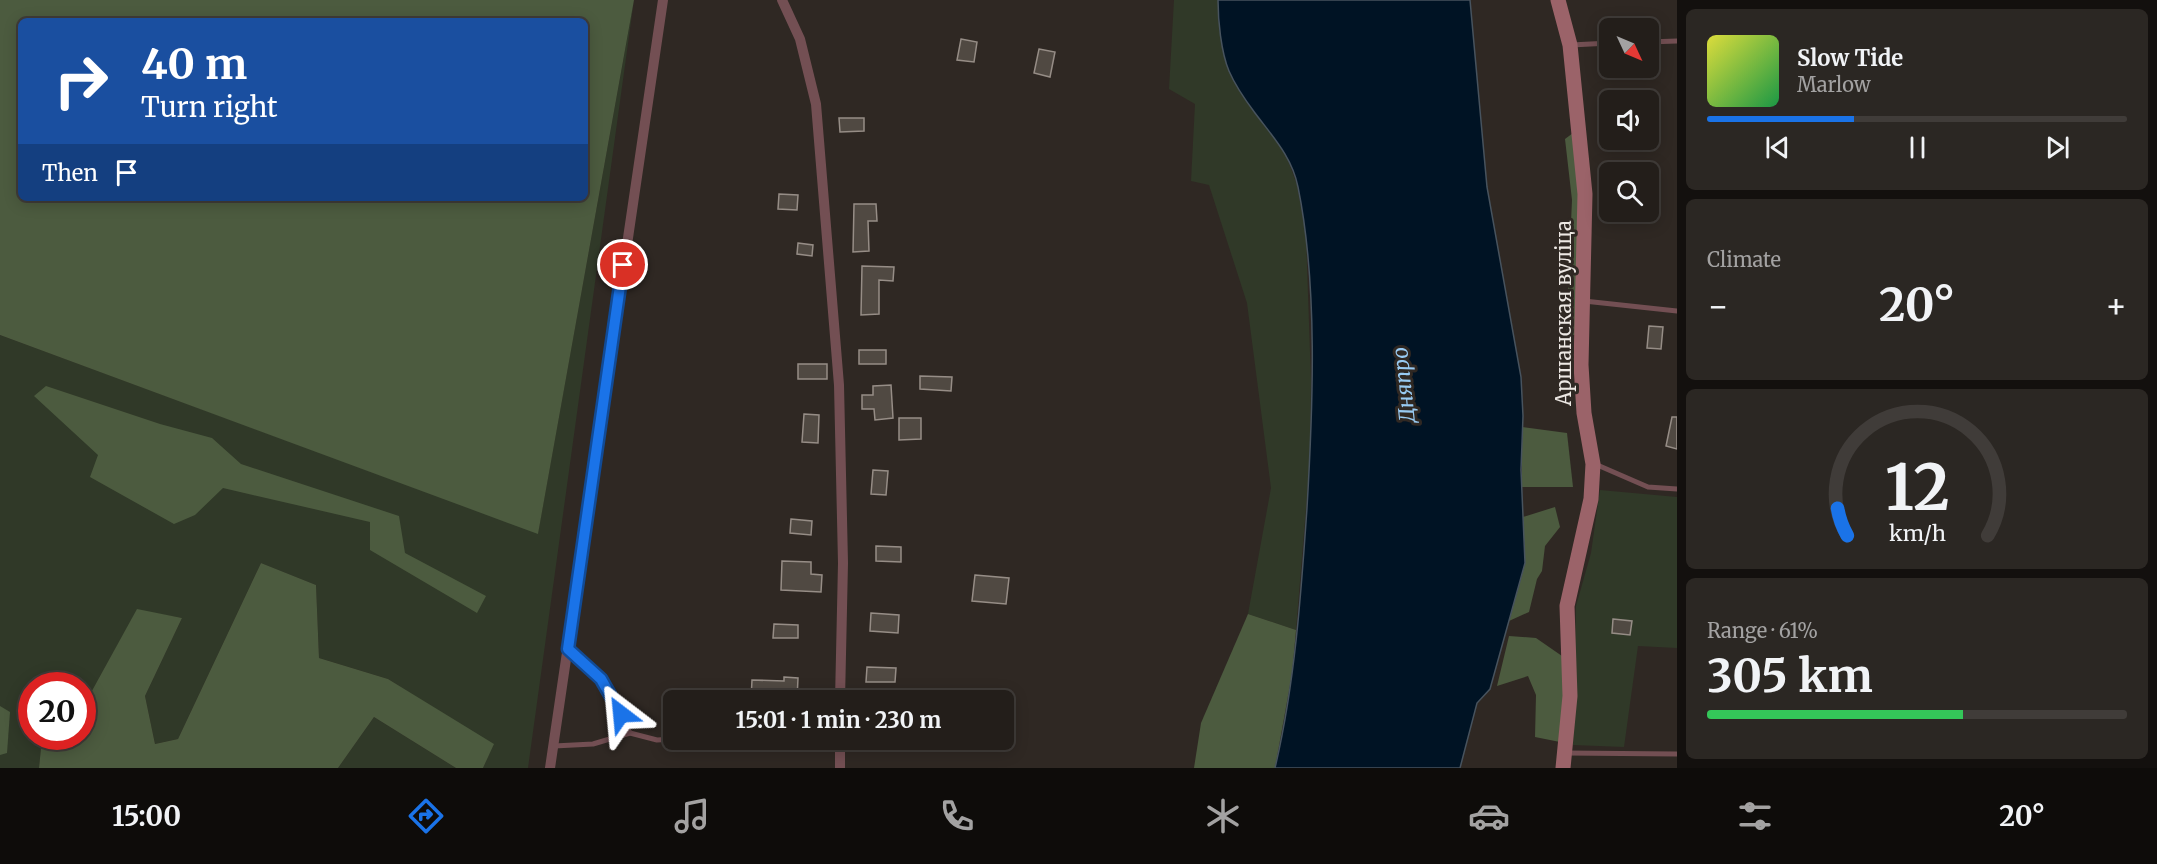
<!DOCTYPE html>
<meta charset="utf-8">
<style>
body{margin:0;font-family:Merriweather,serif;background:#2b2723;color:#f1f3f6;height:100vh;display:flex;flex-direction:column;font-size:22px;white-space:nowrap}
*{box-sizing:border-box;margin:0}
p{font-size:20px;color:#a3a2a2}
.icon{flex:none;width:33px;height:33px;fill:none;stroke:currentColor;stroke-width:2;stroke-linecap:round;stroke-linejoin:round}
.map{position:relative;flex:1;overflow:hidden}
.side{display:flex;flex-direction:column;gap:9px;padding:9px;background:#13100e;width:480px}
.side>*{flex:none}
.hud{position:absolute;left:18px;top:18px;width:570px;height:183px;border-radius:9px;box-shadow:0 3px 15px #0003,0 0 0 2px #403c39;background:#1a4fa0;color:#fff;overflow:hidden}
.needle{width:39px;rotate:134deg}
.buttons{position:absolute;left:1599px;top:18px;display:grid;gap:12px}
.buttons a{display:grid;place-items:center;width:60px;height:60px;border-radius:9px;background:#231e1a;box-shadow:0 3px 15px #0003,0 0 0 2px #403c39;font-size:30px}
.speed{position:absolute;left:18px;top:672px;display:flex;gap:12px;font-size:30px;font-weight:700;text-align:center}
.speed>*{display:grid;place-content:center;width:78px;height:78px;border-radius:50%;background:#231e1a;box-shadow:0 3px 15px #0003,0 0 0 2px #403c39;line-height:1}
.speed .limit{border:9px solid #d22;background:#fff;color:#111}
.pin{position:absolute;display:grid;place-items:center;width:51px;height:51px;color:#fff;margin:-26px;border:3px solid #fff;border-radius:50%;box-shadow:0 2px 6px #0007}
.me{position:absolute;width:66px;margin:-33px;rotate:331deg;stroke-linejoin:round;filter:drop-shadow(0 0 4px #0008)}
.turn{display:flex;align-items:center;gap:21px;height:126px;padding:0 24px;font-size:27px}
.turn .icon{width:78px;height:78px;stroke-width:2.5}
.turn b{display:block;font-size:42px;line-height:51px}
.then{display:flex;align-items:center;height:57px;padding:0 24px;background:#0003;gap:12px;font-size:22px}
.big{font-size:45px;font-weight:700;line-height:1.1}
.side .tile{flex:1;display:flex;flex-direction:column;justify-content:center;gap:9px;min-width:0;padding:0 21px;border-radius:9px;background:#2b2723}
.side .dial{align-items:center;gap:0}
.dial svg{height:156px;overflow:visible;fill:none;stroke:#403c39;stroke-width:7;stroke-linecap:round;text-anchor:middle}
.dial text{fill:#f1f3f6;stroke:none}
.song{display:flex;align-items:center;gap:18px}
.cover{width:72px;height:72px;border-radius:9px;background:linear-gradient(135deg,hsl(60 70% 55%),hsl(140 70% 35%))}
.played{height:6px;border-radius:3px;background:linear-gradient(90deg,#1a73e8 35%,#403c39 35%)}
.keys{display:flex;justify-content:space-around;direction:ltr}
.heat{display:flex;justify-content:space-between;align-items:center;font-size:33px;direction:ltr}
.charge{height:9px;border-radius:4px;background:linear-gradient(90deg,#34c759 61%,#403c39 0)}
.trip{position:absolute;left:663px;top:690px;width:351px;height:60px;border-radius:9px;background:#231e1a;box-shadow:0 3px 15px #0003,0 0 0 2px #403c39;font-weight:700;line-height:60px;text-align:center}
.tab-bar{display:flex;height:96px;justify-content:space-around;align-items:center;background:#0e0c0a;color:#a3a2a2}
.tab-bar .icon{width:42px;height:42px}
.tab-bar .selected{color:#1a73e8}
.tab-bar b{font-size:27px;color:#f1f3f6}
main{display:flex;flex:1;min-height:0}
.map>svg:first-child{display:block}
.green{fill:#303928}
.forest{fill:#4c5b3f;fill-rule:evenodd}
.water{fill:#001324;stroke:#47535e;stroke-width:1.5}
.building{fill:#504942;stroke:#968d86;stroke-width:1.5}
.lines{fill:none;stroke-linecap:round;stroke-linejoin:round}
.lane{stroke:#734f53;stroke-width:5}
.street{stroke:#734f53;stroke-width:10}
.secondary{stroke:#9b6369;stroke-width:15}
.route-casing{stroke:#114b97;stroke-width:15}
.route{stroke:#1a73e8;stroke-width:10}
.labels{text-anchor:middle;stroke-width:6;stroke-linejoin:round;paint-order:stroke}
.street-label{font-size:20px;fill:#ede8e4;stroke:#2f2823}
.water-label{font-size:21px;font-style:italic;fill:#98caf2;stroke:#2f2823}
</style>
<main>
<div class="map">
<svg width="1677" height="768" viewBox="0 0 1677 768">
<rect width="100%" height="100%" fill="#2f2823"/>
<!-- green -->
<g class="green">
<polygon points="634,0 528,768 483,768 493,745 388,679 319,658 316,585 261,563 178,739 155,744 145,696 182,618 137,610 83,707 82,686 32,686 32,736 66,737 41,748 39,768 0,768 0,335 538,533"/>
<polygon points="1174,0 1218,0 1218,17 1229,71 1254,111 1284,149 1297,185 1306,236 1311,381 1310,459 1296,630 1248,614 1271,488 1247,303 1209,185 1191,181 1195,104 1169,89"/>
<polygon points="1600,490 1677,497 1677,648 1638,646 1624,747 1573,745 1576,606 1591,553"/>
<polygon points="374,717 456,768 338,768"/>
</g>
<!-- forest -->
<g class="forest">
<path d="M0 0H634L538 534 0 335ZM21 21H585V198H21Z"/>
<polygon points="1573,133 1580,197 1575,335 1566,336 1572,200 1565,139"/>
<polygon points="46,386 160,424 212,438 241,464 399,516 405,553 486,596 477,613 370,550 370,522 223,488 195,515 174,524 90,477 98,455 34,396"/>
<polygon points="1522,427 1567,433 1573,487 1522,487"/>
<polygon points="1555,507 1560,527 1545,546 1542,571 1537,579 1529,612 1509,621 1525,563 1523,517"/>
<polygon points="261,563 316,585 319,658 388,679 494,744 483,768 456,768 374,717 338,768 39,768 41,748 66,737 82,736 83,707 137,609 182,618 145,696 155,744 178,739"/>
<polygon points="1248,614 1296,630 1292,674 1275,768 1194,768 1201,723"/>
<polygon points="1509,636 1536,638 1562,656 1564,693 1560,742 1535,737 1536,695 1528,676 1497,686"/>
<polygon points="0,706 10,712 7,753 0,755"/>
</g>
<!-- water -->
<path class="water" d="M1218 0H1470L1487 187 1521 377 1523 416 1521 470 1525 563 1490 689 1477 703 1460 768H1275C1295 683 1301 595 1307 508 1313 407 1318 285 1298 187 1292 157 1273 137 1255 113 1246 101 1235 85 1229 71 1221 52 1218 20 1218 0Z"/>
<!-- building -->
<g class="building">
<polygon points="961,39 977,42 974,62 957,60"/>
<polygon points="1039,49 1055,52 1050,77 1034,73"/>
<polygon points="839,118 864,118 864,131 840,132"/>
<polygon points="779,194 798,195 797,210 778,209"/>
<polygon points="854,204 876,204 877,221 868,221 869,251 853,252"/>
<polygon points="798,243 813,245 812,256 797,254"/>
<polygon points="862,266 894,267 893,281 879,280 879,314 861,315"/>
<polygon points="1649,326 1663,327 1661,349 1647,348"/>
<rect x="859" y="350" width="27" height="14"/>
<rect x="798" y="364" width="29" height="15"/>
<polygon points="920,376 952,377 951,391 920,389"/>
<polygon points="891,385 893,418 875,420 874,409 862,409 862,395 873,395 873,386"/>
<polygon points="804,414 819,415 818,443 802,442"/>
<polygon points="1672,417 1677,417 1677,449 1666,446"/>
<polygon points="899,418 921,418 921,439 899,440"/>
<polygon points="873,470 888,471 886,495 871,494"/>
<polygon points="791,519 812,521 811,535 790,533"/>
<polygon points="876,546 901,547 901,562 876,561"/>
<polygon points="782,561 811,562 811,574 822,575 821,592 781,590"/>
<polygon points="975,575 1009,578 1006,604 972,601"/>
<polygon points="871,613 899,615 898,633 870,631"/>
<polygon points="1613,619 1632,621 1630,635 1612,633"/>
<polygon points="774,624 798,625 798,638 773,638"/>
<polygon points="867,667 896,668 895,682 866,682"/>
<polygon points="784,677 798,678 797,700 751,700 752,680 784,681"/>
</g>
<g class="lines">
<!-- lane -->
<g class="lane">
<polyline points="1648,42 1677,41"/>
<polyline points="1571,45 1610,43"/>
<polyline points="1584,301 1677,311"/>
<polyline points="1595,464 1648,487 1677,489"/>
<polyline points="568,649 601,679 630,733"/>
<polyline points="554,746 593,744 630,733 657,740 674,739"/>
<polyline points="1566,753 1677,754"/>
</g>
<!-- street -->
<g class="street">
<polyline points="782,0 800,39 816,104 839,385 843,563 840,700"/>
<polyline points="840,740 840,768"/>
<polyline points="550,768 663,0"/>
</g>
<!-- secondary -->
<polyline class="secondary" points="1558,0 1570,45 1585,194 1581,365 1584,413 1593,464 1591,499 1567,606 1570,696 1563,768"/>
</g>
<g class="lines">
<defs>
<polyline id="route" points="621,714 601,679 568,649 623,265"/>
</defs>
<!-- route casing -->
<use href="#route" class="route-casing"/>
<!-- route -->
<use href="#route" class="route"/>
</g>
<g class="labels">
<!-- street labels -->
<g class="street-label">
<text transform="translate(1564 313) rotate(-90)" y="7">Аршанская вуліца</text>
</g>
<!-- water labels -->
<g class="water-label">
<text transform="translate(1404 385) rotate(-96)" y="7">Дняпро</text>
</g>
</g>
</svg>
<div class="buttons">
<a><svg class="needle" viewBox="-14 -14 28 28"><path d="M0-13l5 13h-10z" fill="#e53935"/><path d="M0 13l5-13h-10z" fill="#a3a2a2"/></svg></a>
<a><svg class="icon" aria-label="sound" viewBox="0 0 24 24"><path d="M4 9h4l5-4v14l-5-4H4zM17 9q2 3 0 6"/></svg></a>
<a><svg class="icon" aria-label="search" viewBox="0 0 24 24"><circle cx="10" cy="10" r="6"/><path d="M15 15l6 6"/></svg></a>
</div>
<div class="speed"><div class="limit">20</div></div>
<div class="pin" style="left:623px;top:265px;background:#d93025"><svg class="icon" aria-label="arrive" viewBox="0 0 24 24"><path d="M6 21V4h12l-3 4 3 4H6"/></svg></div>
<svg class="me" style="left:621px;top:714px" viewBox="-20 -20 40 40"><path d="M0-17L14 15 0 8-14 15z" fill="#1a73e8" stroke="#fff" stroke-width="4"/></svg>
<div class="trip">15:01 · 1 min · 230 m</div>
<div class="hud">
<div class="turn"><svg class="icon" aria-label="right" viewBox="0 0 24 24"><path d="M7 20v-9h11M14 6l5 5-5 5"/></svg><div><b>40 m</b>Turn right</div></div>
<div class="then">Then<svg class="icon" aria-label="arrive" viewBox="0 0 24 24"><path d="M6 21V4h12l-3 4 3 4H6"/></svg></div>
</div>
</div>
<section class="side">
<div class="tile">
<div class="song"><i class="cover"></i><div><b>Slow Tide</b><p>Marlow</p></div></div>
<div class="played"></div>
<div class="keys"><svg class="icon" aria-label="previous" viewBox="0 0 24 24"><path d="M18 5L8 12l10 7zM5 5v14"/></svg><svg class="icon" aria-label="pause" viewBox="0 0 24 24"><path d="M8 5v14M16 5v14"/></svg><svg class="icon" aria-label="next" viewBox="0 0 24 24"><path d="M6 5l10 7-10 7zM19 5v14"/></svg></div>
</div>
<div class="tile"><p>Climate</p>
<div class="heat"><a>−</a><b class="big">20°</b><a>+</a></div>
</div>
<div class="tile dial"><svg viewBox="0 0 100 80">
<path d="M14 69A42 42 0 1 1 86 69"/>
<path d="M14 69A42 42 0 0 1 9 55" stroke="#1a73e8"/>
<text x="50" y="56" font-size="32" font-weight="700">12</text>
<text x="50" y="72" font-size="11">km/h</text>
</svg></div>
<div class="tile"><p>Range · 61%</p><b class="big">305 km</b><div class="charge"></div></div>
</section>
</main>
<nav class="tab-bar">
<b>15:00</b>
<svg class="icon selected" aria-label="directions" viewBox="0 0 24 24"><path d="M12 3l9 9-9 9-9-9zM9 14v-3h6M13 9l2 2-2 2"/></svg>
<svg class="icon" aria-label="music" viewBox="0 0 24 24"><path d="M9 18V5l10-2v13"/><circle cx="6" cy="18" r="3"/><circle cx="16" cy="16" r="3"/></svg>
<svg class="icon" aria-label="phone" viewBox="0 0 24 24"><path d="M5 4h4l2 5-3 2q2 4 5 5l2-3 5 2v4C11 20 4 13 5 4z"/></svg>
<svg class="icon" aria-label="climate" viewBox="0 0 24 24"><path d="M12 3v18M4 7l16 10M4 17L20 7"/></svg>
<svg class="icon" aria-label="car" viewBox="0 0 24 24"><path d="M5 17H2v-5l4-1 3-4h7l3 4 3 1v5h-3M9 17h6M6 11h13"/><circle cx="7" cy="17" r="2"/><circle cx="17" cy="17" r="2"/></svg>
<svg class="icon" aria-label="filters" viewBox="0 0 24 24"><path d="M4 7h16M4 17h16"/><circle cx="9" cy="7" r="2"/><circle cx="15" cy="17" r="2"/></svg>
<b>20°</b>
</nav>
